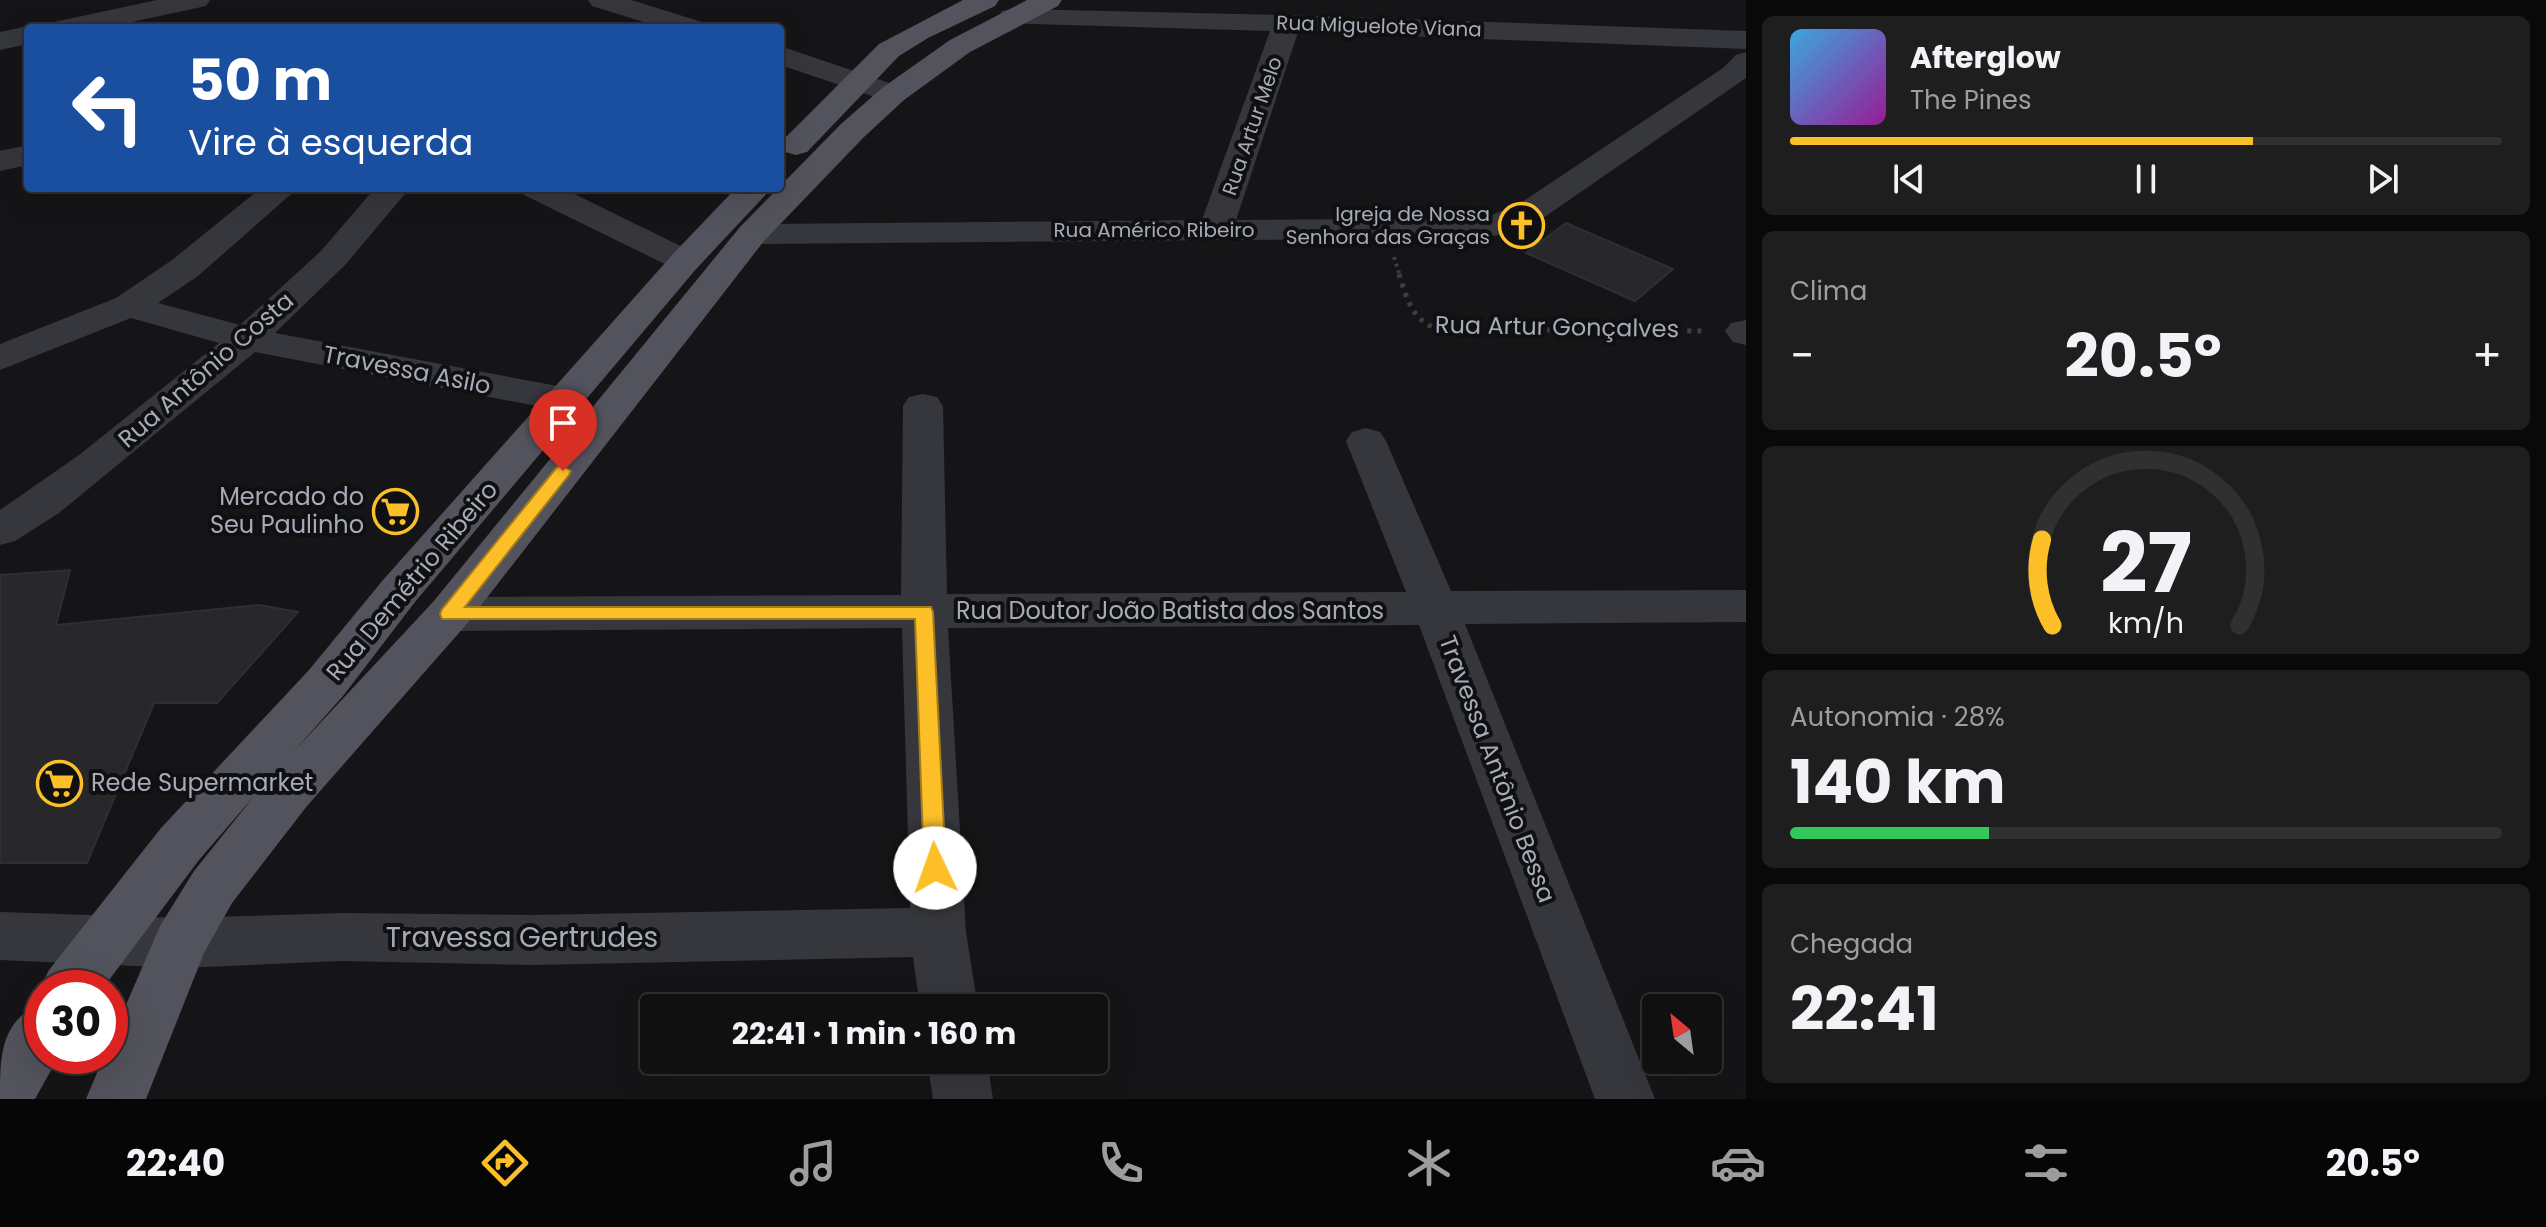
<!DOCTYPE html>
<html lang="pt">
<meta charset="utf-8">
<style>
body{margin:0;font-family:Poppins,sans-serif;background:#1e1e1f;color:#f1f3f6;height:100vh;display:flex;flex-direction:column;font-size:30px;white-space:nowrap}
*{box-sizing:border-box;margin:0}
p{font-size:26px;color:#9c9d9f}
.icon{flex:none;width:44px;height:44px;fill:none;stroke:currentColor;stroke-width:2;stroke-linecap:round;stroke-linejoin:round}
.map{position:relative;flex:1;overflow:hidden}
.side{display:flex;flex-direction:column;gap:16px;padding:16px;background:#090909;width:800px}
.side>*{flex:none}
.banner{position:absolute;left:24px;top:24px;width:760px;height:168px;border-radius:8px;box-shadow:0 8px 32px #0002,0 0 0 2px #303031;background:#1a4fa0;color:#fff;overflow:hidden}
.needle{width:52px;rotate:331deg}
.fabs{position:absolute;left:1642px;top:994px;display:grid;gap:16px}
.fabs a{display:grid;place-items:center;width:80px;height:80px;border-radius:8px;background:#101011;box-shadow:0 8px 32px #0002,0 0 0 2px #303031;font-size:40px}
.speed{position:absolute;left:24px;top:970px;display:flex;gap:16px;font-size:40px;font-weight:700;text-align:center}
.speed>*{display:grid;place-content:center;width:104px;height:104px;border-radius:50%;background:#101011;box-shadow:0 8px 32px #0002,0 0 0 2px #303031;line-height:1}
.speed .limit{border:12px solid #d22;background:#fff;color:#111}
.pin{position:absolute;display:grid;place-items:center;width:68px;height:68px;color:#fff;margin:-82px -34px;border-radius:50% 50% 50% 0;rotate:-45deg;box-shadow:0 0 8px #0007}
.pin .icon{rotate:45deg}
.me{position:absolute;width:88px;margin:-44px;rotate:357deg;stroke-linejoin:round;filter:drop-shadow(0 0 6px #0008)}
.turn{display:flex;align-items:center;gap:28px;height:168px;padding:0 32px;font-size:36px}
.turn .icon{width:104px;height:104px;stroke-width:2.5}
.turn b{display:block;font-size:56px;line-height:68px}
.big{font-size:60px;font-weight:700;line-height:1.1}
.side .tile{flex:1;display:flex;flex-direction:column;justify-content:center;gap:12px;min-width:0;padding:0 28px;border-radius:12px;background:#1e1e1f}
.side .dial{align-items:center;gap:0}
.dial svg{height:208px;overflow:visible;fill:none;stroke:#303031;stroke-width:7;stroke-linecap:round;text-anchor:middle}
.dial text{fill:#f1f3f6;stroke:none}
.song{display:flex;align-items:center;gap:24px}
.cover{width:96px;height:96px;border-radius:12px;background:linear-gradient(135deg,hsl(200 70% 55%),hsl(300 70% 35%))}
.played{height:8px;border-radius:4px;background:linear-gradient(90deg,#fcbf28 65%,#303031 65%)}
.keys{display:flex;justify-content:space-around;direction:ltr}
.heat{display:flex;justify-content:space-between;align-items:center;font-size:44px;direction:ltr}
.charge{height:12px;border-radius:6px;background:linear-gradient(90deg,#34c759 28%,#303031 0)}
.trip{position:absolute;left:640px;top:994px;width:468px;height:80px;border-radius:8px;background:#101011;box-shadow:0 8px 32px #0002,0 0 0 2px #303031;font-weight:700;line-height:80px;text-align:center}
.menu{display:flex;height:128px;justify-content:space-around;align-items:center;background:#060607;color:#9c9d9f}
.menu .icon{width:56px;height:56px}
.menu .selected{color:#fcbf28}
.menu b{font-size:36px;color:#f1f3f6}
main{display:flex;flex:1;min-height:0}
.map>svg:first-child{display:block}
.building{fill:#28282b;stroke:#2f2f33;stroke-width:2}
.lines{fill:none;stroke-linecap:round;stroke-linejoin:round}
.path-far1{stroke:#3c3e44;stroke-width:4;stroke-dasharray:3 4;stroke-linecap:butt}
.path{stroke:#3c3e44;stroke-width:5;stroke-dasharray:4 6;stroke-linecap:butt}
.minor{fill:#36373c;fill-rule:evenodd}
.major{fill:#52535c;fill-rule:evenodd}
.route{fill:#fcbf28;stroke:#a47c1a;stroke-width:2}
.labels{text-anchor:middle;stroke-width:8;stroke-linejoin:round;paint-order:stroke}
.far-street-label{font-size:20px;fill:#a6abb8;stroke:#101012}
.far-poi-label{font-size:20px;fill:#a6abb8;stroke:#101012;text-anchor:end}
.street-label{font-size:24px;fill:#a6abb8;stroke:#101012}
.poi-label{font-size:24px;fill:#a6abb8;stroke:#101012;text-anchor:end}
.near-street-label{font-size:28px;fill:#a6abb8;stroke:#101012}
</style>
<main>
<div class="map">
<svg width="1746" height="1099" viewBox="0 0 1746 1099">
<rect width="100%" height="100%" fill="#151517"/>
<!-- building -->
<g class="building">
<polygon points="1566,223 1673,269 1635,301 1526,253"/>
<polygon points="70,570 56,625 259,605 298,612 217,703 154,703 87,863 0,863 0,575"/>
</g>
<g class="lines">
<!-- path-far1 -->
<polyline class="path-far1" points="1394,257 1400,276"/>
<!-- path -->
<path class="path" d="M1399 274C1406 297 1413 323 1439 329L1706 331"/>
<!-- minor -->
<g class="minor">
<polygon points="157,0 210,0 206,6 104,28 50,28 54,22"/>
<polygon points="588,0 631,0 702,22 706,28 663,28 592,6"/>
<polygon points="1012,9 1287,15 1746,31 1746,49 1298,32 1236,220 1484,218 1519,204 1723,68 1736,55 1746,52 1746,78 1543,218 1520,230 1484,238 752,244 740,241 735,234 740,227 752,224 1202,220 1270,31 1002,23 998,17 1002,11"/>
<polygon points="28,26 34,28 28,28 28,44 0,50 0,32"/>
<polygon points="780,46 904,88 908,94 904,100 893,103 780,65"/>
<polygon points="28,145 28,165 0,171 0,151"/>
<polygon points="261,188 298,188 198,276 158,303 240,325 321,251 375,188 410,188 345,265 275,333 568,388 582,391 588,400 582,409 568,412 255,352 59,513 15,541 0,545 0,510 79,455 219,343 131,318 0,370 0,344 116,298 172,260"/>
<polygon points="519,188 562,188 697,254 703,261 697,268 685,272 673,268 524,195"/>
<polygon points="1746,320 1746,345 1733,342 1725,331 1731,323"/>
<polygon points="923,394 937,397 943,406 947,594 1406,592 1346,441 1352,432 1366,428 1380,432 1386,441 1451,591 1746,590 1746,622 1465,624 1655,1099 1595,1099 1419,625 948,628 966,932 978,1008 920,1008 913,957 532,965 342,961 180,968 0,960 0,912 180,918 342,913 532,915 910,908 902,628 449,631 433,626 426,614 433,602 449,597 901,595 903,406 909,397"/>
<polygon points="927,1060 987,1060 993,1099 933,1099"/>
</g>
<!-- major -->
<g class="major">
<polygon points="963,0 999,0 995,6 928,38 899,56 807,152 796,155 785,152 780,145 785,138 879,44"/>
<polygon points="1027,0 1062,0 1058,6 970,52 904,100 863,138 764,241 465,626 307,806 232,903 204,953 146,1099 86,1099 104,1056 110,1056 110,1042 160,926 194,871 255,795 199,860 103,988 42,988 42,992 40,988 49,970 161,828 309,670 383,580 673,254 736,188 772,188 697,268 415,602 343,696 294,751 433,602 740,227 841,124 882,88 950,40"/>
<path d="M42 1003V1056H59L35 1099H0C0 1056 0 1021 42 1003Z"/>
</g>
</g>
<!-- route -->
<polygon class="route" points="563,466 571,471 569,475 465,607 931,607 933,612 946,868 943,874 935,877 927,874 924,868 915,619 442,619 440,614 442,609 557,467"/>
<!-- icons -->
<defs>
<symbol id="church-ring" viewBox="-11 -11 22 22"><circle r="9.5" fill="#101012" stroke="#fcbf28" stroke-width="1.5"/><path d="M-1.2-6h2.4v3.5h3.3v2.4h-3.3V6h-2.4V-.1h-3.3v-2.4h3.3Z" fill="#fcbf28"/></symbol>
<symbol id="supermarket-ring" viewBox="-11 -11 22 22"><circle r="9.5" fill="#101012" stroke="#fcbf28" stroke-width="1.5"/><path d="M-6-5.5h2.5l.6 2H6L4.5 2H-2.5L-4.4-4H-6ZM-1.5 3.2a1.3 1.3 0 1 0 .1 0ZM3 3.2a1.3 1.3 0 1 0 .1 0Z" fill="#fcbf28"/></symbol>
</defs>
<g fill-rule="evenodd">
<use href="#church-ring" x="1496" y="200" width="51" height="51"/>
<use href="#supermarket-ring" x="370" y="486" width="51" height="51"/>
<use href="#supermarket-ring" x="34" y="758" width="51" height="51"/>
</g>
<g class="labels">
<!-- far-street labels -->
<g class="far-street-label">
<text transform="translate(1379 26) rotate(2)" y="7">Rua Miguelote Viana</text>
<text transform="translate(1252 126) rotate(-71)" y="7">Rua Artur Melo</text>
<text x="1154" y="237">Rua Américo Ribeiro</text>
</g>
<!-- far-poi labels -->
<g class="far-poi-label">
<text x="1490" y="221">Igreja de Nossa<tspan x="1490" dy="23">Senhora das Graças</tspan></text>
</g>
<!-- street labels -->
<g class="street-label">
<text transform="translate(1557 327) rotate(1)" y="8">Rua Artur Gonçalves</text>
<text transform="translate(206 370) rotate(-41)" y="8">Rua Antônio Costa</text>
<text transform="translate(407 370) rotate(11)" y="8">Travessa Asilo</text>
<text transform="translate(412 581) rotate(-50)" y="8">Rua Demétrio Ribeiro</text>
<text x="1170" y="619">Rua Doutor João Batista dos Santos</text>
<text transform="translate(1497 769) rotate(69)" y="8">Travessa Antônio Bessa</text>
</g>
<!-- poi labels -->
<g class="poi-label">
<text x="364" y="505">Mercado do<tspan x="364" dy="28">Seu Paulinho</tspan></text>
<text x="91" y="791" text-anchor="start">Rede Supermarket</text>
</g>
<!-- near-street labels -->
<g class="near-street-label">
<text x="522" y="947">Travessa Gertrudes</text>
</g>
</g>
</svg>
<div class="fabs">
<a><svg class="needle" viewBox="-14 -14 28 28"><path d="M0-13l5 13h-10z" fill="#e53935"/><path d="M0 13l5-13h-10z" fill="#9c9d9f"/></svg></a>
</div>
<div class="speed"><div class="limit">30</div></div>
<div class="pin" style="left:563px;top:471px;background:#d93025"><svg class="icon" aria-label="arrive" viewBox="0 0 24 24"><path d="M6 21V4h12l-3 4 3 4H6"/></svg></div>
<svg class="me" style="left:935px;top:868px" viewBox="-20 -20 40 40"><circle r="19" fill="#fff"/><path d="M0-13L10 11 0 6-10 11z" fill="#fcbf28"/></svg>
<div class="trip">22:41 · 1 min · 160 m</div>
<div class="banner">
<div class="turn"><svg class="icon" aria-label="left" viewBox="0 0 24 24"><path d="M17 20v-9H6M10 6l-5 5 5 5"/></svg><div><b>50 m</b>Vire à esquerda</div></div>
</div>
</div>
<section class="side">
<div class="tile">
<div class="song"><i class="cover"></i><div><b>Afterglow</b><p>The Pines</p></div></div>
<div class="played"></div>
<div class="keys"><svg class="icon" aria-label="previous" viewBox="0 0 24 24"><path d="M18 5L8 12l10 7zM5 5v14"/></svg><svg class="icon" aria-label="pause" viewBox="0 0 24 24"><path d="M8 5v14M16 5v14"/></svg><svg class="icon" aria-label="next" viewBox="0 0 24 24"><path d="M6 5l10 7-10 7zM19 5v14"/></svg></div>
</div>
<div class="tile"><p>Clima</p>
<div class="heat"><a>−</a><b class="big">20.5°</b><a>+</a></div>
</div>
<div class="tile dial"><svg viewBox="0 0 100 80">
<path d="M14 69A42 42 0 1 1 86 69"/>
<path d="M14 69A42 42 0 0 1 10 36" stroke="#fcbf28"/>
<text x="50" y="56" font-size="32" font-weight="700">27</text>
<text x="50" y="72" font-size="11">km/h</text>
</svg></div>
<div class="tile"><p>Autonomia · 28%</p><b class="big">140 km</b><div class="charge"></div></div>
<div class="tile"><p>Chegada</p><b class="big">22:41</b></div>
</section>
</main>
<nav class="menu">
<b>22:40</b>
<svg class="icon selected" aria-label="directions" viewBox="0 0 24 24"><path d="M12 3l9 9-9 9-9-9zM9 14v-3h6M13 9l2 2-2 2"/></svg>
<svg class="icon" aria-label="music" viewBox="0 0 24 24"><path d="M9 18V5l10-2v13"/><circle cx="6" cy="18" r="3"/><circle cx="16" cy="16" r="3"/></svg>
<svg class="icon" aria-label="phone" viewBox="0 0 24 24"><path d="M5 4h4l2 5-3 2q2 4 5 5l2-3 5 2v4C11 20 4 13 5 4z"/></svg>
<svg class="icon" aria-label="climate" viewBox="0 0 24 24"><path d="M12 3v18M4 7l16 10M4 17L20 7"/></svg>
<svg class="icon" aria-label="car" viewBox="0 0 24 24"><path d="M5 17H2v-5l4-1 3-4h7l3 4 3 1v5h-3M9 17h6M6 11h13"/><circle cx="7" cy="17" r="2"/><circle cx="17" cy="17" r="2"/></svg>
<svg class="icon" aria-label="filters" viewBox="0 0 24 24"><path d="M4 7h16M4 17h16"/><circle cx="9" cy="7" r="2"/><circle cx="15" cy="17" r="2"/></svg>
<b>20.5°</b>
</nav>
